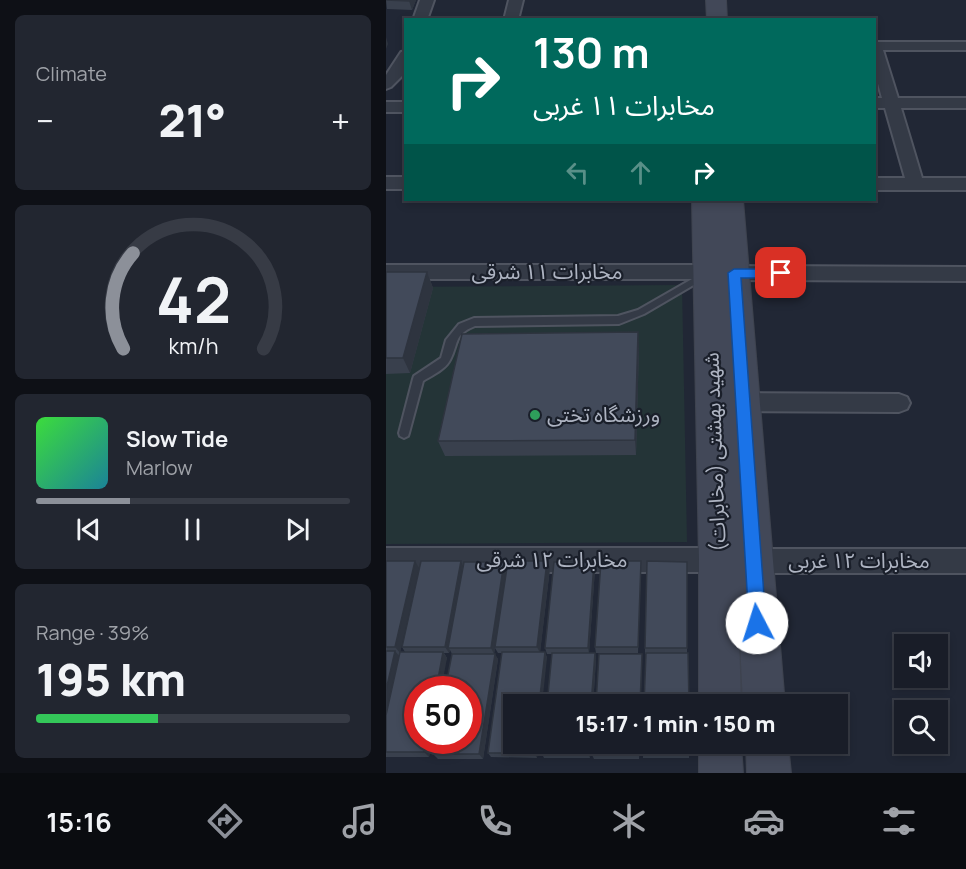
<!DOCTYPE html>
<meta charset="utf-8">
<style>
body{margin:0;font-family:Manrope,"Noto Sans Arabic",sans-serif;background:#222630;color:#f1f3f6;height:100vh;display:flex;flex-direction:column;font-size:22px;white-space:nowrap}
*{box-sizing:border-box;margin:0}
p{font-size:20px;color:#9fa2a8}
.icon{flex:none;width:33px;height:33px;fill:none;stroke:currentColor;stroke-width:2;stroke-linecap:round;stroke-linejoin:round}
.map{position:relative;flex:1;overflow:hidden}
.sheet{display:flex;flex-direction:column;gap:15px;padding:15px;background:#0e1016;width:386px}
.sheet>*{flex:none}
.top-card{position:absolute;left:18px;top:18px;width:472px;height:183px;border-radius:0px;box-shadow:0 3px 9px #0003,0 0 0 2px #373b45;background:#00695c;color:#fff;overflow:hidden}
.buttons{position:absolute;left:508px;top:634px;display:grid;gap:12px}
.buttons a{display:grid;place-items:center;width:54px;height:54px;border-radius:0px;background:#191d28;box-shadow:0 3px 9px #0003,0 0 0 2px #373b45;font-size:30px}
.speed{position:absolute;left:18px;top:676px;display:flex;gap:12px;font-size:30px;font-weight:700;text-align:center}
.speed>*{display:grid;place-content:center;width:78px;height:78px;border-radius:50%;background:#191d28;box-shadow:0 3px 9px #0003,0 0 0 2px #373b45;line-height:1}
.speed .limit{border:9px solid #d22;background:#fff;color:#111}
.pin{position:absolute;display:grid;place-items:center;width:51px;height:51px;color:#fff;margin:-26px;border-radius:12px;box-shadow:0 3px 9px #0006}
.me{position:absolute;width:66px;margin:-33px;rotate:355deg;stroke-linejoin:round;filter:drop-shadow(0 0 4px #0008)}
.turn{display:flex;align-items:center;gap:21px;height:126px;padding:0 30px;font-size:27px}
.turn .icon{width:78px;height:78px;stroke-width:2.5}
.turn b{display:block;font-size:42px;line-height:51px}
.lanes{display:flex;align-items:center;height:57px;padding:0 30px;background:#0003;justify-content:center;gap:30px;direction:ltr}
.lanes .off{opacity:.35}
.big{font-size:45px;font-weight:800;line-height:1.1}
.sheet .widget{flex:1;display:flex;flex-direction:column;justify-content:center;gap:9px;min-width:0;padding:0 21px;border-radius:9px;background:#222630}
.sheet .dial{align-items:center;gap:0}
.dial svg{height:156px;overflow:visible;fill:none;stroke:#373b45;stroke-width:7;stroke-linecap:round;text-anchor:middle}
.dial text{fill:#f1f3f6;stroke:none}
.song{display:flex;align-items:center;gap:18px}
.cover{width:72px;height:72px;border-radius:9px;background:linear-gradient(135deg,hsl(120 70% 55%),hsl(190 70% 35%))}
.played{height:6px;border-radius:3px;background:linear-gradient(90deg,#8c9099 30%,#373b45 30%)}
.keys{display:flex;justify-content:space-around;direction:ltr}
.heat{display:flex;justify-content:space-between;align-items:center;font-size:33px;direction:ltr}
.charge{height:9px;border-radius:4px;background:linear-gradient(90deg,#34c759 39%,#373b45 0)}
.trip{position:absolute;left:117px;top:694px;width:345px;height:60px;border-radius:0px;background:#191d28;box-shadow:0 3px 9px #0003,0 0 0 2px #373b45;font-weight:800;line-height:60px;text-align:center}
.tabs{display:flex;height:96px;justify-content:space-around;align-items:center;background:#0a0c10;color:#9fa2a8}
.tabs .icon{width:42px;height:42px}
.tabs .on{color:#8c9099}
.tabs b{font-size:27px;color:#f1f3f6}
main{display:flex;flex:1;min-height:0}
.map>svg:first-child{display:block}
.green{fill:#243437}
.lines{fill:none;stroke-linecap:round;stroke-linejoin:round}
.service-casing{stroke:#4f5460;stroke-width:4}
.minor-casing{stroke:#4f5460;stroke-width:4}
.secondary-casing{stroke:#3e434f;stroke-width:2}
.service{fill:#343a46;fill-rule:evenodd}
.minor{fill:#343a46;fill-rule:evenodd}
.secondary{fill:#424858;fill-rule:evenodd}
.wall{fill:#39404d}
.shaded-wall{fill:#2e343f}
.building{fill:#424a5a;stroke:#2e343f;stroke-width:1.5}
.route{fill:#1a73e8;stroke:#114b97;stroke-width:1.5}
.leisure-dot{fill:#2e9e5b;stroke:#1a1f2a;stroke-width:2}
.labels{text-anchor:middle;stroke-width:4.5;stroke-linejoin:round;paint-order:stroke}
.street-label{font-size:21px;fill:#aeb4c2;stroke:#1a1f2a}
.poi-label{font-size:21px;fill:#aeb4c2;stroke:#1a1f2a;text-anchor:start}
</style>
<main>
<section class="sheet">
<div class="widget"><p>Climate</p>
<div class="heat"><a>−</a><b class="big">21°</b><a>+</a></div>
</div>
<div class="widget dial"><svg viewBox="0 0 100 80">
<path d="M14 69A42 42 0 1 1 86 69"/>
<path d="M14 69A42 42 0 0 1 19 20" stroke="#8c9099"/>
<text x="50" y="56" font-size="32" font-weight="700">42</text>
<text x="50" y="72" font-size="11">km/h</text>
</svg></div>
<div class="widget">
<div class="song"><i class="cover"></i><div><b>Slow Tide</b><p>Marlow</p></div></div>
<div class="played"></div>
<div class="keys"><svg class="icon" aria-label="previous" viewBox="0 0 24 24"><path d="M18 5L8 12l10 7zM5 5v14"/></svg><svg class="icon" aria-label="pause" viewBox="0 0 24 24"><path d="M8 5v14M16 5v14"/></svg><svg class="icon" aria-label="next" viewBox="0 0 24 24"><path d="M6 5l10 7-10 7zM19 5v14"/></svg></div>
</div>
<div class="widget"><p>Range · 39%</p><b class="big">195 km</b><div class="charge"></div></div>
</section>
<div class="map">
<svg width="581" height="773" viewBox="0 0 581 773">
<rect width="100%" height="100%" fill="#212735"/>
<!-- green -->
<polygon class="green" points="296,285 301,542 0,544 0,287"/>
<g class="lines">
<defs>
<path id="service" d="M320 271 323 272 325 274 323 276 258 314 233 324 89 326C67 335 73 343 64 360 60 369 45 376 37 381L23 433 22 436 18 438 14 436 13 433 27 379 28 376 55 358 60 340 73 324 88 318 232 316 252 310Z"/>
<g id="minor">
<polygon points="34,0 48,0 41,20 27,20"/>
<polygon points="123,0 137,0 132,20 118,20"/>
<polygon points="489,42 581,42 581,50 497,50 512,98 581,98 581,108 515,108 536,178 581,178 581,190 489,190 489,178 519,178 499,108 489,108 489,98 496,98 489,73"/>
<polygon points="20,51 20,72 5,87 0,89 0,75 15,52"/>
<rect x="0" y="102" width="20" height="10"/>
<rect x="0" y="177" width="20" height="12"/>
<polygon points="0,265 322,265 329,267 332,272 329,277 322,279 0,279"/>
<polygon points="348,266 581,267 581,281 348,280 341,278 338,273 341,268"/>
<polygon points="356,393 513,394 521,397 524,403 521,409 513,412 356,411 348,408 345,402 348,396"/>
<polygon points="0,548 332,548 341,551 345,560 341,569 332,572 0,572"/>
<polygon points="366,549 581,549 581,573 366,573 357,570 353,561 357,552"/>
</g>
<g id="secondary">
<polygon points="320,0 340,0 341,20 321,20"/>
<polygon points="306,200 357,200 399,705 357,705 352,599 355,705 313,705 313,560"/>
<polygon points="313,744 355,744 357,773 313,773"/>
<polygon points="360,744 402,744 405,773 361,773"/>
</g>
</defs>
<!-- service casing -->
<use href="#service" class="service-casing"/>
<!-- minor casing -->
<use href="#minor" class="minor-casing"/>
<!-- secondary casing -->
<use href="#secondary" class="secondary-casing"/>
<!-- service -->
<use href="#service" class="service"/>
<!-- minor -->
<use href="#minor" class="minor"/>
<!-- secondary -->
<use href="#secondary" class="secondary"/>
</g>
<!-- wall -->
<g class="wall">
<polygon points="0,0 30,0 26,10 1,9"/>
<polygon points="0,272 41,272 47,288 24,373 0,374"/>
<polygon points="253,348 250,455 59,456 52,441"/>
<polygon points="0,561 33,568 14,652 19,652 16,647 75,561 78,567 118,562 121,568 164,568 154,652 159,652 161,658 128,744 152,744 151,758 105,757 102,753 116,653 112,653 109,648 108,654 112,659 97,759 52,759 47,754 66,654 64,650 63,653 58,653 61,658 32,741 46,741 43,757 0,757"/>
<polygon points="255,561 255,568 252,653 210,653 209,647"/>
<polygon points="301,562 301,653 259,654 259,648"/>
<polygon points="209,569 203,653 209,653 210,659 207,705 161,705 166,654 161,654 159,648"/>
<polygon points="205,744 204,758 158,758 156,754"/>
<polygon points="254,744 253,759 208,759 206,755"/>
<polygon points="303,744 303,758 257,758 257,754"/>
</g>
<!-- shaded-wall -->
<g class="shaded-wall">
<polygon points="24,0 30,0 26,10 23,1"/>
<polygon points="0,37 2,44 0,49"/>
<polygon points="41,272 47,288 24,373 17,358"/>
<polygon points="252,332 253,348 250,455 249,440"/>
<polygon points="29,561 33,568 14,653 9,647"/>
<polygon points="75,561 78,568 62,648 64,650 63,653 59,647"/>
<polygon points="161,561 164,568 154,653 151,647"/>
<polygon points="118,562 121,569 108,654 105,648"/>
<polygon points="208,562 209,569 203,654 202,648"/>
<polygon points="9,651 14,657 0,719 0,690"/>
<polygon points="57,652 61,658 55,690 50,690"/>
<polygon points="159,652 161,658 156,705 153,705"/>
<polygon points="209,653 210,659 207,705 205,705"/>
<polygon points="109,654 112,659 97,759 93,754"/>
<polygon points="256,654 255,705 254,705"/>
<polygon points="40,741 46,741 43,757 38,752"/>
<polygon points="149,744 152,744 151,758 148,753"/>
<polygon points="203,744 205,744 204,758 202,754"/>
</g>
<!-- building -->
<g class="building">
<polygon points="0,0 24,0 23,1"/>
<polygon points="0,272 41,272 17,358 0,358"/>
<polygon points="252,332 249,440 52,441 76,334"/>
<polygon points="0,561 29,561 9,647 0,647"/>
<polygon points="35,561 75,561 59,647 16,647"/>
<polygon points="122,561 161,561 151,647 109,647"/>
<polygon points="215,561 255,561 252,647 209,647"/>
<polygon points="261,561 301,562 301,648 259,648"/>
<polygon points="78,562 118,562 105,648 62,648"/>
<polygon points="168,562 208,562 202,648 159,648"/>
<polygon points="0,651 9,651 0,690"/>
<polygon points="14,652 57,652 50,690 32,690 32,741 40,741 38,752 0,752 0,715"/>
<polygon points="116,652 159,652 153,705 128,705 128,744 149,744 148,753 102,753"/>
<polygon points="166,653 209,653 205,705 161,705"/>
<polygon points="260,653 302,653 303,705 258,705"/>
<polygon points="66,654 109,654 93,754 47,754 50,741 82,741 82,690 59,690"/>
<polygon points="213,654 256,654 254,705 210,705"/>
<polygon points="157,744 203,744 202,754 156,754"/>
<polygon points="207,744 253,744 253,755 206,755"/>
<rect x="257" y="744" width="46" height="10"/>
</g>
<!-- route -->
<polygon class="route" points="348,269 395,269 401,273 395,278 355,278 380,623 377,629 371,631 365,629 363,623 342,273"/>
<!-- markers -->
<circle class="leisure-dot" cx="149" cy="415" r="6"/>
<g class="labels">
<!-- street labels -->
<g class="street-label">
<text x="161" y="279">مخابرات ۱۱ شرقی</text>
<text transform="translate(329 452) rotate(-92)" y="7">شهید بهشتی (مخابرات)</text>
<text x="166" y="567">مخابرات ۱۲ شرقی</text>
<text x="473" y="568">مخابرات ۱۲ غربی</text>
</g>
<!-- poi labels -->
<g class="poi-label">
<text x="161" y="422">ورزشگاه تختی</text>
</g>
</g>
</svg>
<div class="buttons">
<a><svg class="icon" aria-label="sound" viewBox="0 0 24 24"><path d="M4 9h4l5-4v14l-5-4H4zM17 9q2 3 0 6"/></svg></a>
<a><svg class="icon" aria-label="search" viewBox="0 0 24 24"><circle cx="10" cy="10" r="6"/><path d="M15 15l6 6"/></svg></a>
</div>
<div class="speed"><div class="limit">50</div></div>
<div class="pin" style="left:395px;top:273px;background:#d93025"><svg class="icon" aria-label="arrive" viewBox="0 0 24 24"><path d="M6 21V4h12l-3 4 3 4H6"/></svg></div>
<svg class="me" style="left:371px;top:623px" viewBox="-20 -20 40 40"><circle r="19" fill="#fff"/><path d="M0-13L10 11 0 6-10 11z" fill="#1a73e8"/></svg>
<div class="trip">15:17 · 1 min · 150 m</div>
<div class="top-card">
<div class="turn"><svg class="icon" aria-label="right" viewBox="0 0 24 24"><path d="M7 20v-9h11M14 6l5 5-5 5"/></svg><div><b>130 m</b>مخابرات ۱۱ غربی</div></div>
<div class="lanes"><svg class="icon off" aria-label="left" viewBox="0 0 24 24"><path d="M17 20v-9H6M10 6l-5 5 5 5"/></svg><svg class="icon off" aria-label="ahead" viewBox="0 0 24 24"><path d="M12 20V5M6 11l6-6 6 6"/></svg><svg class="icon" aria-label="right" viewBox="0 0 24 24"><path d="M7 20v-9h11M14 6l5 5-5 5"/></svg></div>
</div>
</div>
</main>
<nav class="tabs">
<b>15:16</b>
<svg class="icon on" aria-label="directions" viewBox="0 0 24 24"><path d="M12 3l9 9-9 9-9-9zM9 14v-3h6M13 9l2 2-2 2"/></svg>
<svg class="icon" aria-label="music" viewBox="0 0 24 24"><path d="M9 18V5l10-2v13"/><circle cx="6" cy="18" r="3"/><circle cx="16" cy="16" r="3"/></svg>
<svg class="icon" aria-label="phone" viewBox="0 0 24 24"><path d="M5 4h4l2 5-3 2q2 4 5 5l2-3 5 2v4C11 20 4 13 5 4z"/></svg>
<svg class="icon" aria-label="climate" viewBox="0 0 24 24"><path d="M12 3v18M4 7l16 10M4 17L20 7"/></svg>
<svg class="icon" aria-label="car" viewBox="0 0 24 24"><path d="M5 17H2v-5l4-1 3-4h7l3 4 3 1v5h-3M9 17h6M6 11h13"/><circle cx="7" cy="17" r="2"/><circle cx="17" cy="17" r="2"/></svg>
<svg class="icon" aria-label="filters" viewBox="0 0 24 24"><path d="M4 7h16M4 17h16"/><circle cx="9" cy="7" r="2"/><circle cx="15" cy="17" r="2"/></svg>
</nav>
